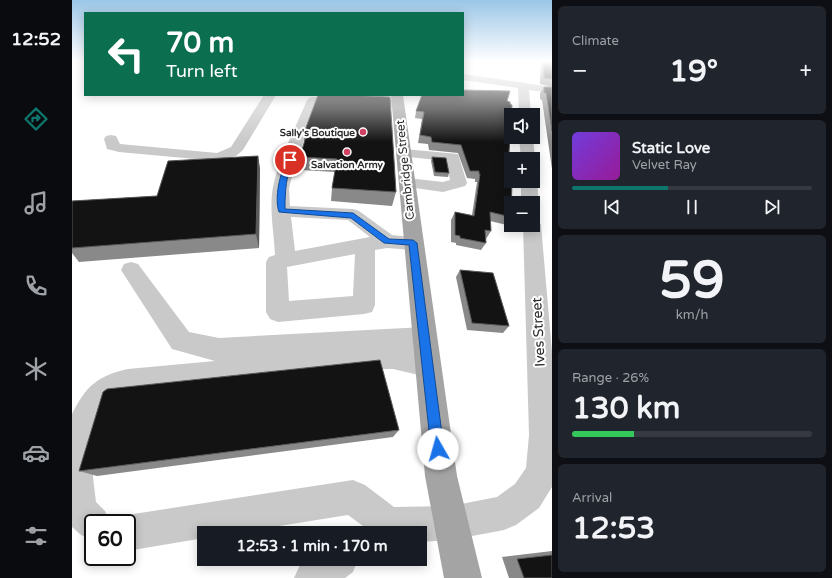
<!DOCTYPE html>
<meta charset="utf-8">
<style>
body{margin:0;font-family:"Varela Round",sans-serif;background:#20242c;color:#f1f3f6;height:100vh;display:flex;flex-direction:column;font-size:15px;white-space:nowrap}
*{box-sizing:border-box;margin:0}
p{font-size:13px;color:#9ea1a6}
.icon{flex:none;width:22px;height:22px;fill:none;stroke:currentColor;stroke-width:2;stroke-linecap:round;stroke-linejoin:round}
.map{position:relative;flex:1;overflow:hidden}
.panel{display:flex;flex-direction:column;gap:6px;padding:6px;background:#0d0f14;width:280px}
.panel>*{flex:none}
.banner{position:absolute;left:12px;top:12px;width:380px;height:84px;border-radius:0px;box-shadow:0 2px 10px #0003;background:#0b6e4f;color:#fff;overflow:hidden}
.buttons{position:absolute;left:432px;top:108px;display:grid;gap:8px}
.buttons a{display:grid;place-items:center;width:36px;height:36px;border-radius:0px;background:#171b24;box-shadow:0 2px 10px #0003;font-size:20px}
.speed{position:absolute;left:12px;top:514px;display:flex;gap:8px;font-size:20px;font-weight:700;text-align:center}
.speed>*{display:grid;place-content:center;width:52px;height:52px;border-radius:50%;background:#171b24;box-shadow:0 2px 10px #0003;line-height:1}
.speed .limit{border:2px solid #111;border-radius:6px;background:#fff;color:#111}
.pin{position:absolute;display:grid;place-items:center;width:34px;height:34px;color:#fff;margin:-17px;border:2px solid #fff;border-radius:50%;box-shadow:0 1px 4px #0007}
.me{position:absolute;width:44px;margin:-22px;rotate:353deg;stroke-linejoin:round;filter:drop-shadow(0 0 3px #0008)}
.turn{display:flex;align-items:center;gap:14px;height:84px;padding:0 16px;font-size:18px}
.turn .icon{width:52px;height:52px;stroke-width:2.5}
.turn b{display:block;font-size:28px;line-height:34px}
.big{font-size:30px;font-weight:700;line-height:1.1}
.panel .card{flex:1;display:flex;flex-direction:column;justify-content:center;gap:6px;min-width:0;padding:0 14px;border-radius:6px;background:#20242c}
.panel .dial{align-items:center;gap:0}
.dial b{font-size:52px;line-height:1}
.song{display:flex;align-items:center;gap:12px}
.cover{width:48px;height:48px;border-radius:6px;background:linear-gradient(135deg,hsl(260 70% 55%),hsl(300 70% 35%))}
.played{height:4px;border-radius:2px;background:linear-gradient(90deg,#0f766e 40%,#363941 40%)}
.keys{display:flex;justify-content:space-around;direction:ltr}
.heat{display:flex;justify-content:space-between;align-items:center;font-size:22px;direction:ltr}
.charge{height:6px;border-radius:3px;background:linear-gradient(90deg,#34c759 26%,#363941 0)}
.trip{position:absolute;left:125px;top:526px;width:230px;height:40px;border-radius:0px;background:#171b24;box-shadow:0 2px 10px #0003;font-weight:700;line-height:40px;text-align:center}
main{display:flex;flex:1;min-height:0}
.menu{display:flex;flex-direction:column;width:72px;justify-content:space-around;align-items:center;background:#090b0e;color:#9ea1a6}
.menu .icon{width:28px;height:28px}
.menu .on{color:#0f766e}
.menu b{font-size:18px;color:#f1f3f6}
.map>svg:first-child{display:block}
.pier{fill:#fff}
.lines{fill:none;stroke-linecap:round;stroke-linejoin:round}
.minor{fill:#c9c9c9;fill-rule:evenodd}
.major{fill:#a4a4a4;fill-rule:evenodd}
.wall{fill:#898989}
.shaded-wall{fill:#5a5a5a}
.building{fill:#131313;stroke:#5a5a5a}
.route{fill:#1a73e8;stroke:#114b97}
.poi-dot{fill:#d04164;stroke:#fff;stroke-width:1.5}
.labels{text-anchor:middle;stroke-width:4;stroke-linejoin:round;paint-order:stroke}
.far-poi-label{font-size:10px;font-weight:bold;fill:#2c2c2c;stroke:#fff;text-anchor:end}
.street-label{font-size:12px;fill:#2c2c2c;stroke:#fff}
.near-street-label{font-size:14px;fill:#2c2c2c;stroke:#fff}
</style>
<main>
<nav class="menu">
<b>12:52</b>
<svg class="icon on" aria-label="directions" viewBox="0 0 24 24"><path d="M12 3l9 9-9 9-9-9zM9 14v-3h6M13 9l2 2-2 2"/></svg>
<svg class="icon" aria-label="music" viewBox="0 0 24 24"><path d="M9 18V5l10-2v13"/><circle cx="6" cy="18" r="3"/><circle cx="16" cy="16" r="3"/></svg>
<svg class="icon" aria-label="phone" viewBox="0 0 24 24"><path d="M5 4h4l2 5-3 2q2 4 5 5l2-3 5 2v4C11 20 4 13 5 4z"/></svg>
<svg class="icon" aria-label="climate" viewBox="0 0 24 24"><path d="M12 3v18M4 7l16 10M4 17L20 7"/></svg>
<svg class="icon" aria-label="car" viewBox="0 0 24 24"><path d="M5 17H2v-5l4-1 3-4h7l3 4 3 1v5h-3M9 17h6M6 11h13"/><circle cx="7" cy="17" r="2"/><circle cx="17" cy="17" r="2"/></svg>
<svg class="icon" aria-label="filters" viewBox="0 0 24 24"><path d="M4 7h16M4 17h16"/><circle cx="9" cy="7" r="2"/><circle cx="15" cy="17" r="2"/></svg>
</nav>
<div class="map">
<svg width="480" height="578" viewBox="0 0 480 578">
<rect width="100%" height="100%" fill="#fff"/>
<!-- pier -->
<polygon class="pier" points="13,69 13,81 10,87 0,92 0,89 10,71"/>
<g class="lines">
<!-- minor -->
<g class="minor">
<polygon points="391,74 480,87 480,93 457,90 459,115 447,115 446,88 391,80"/>
<polygon points="192,95 204,95 171,150 164,156 145,161 47,152 35,149 32,139 34,136 39,135 44,136 48,144 145,153 159,147"/>
<path d="M241 97 325 100 329 102 331 104 329 106 325 108 245 104 221 172 217 188 218 206 281 209 287 211 320 235 348 238 351 243 348 248 341 250 315 248 303 250V305L300 312 292 314 206 322 198 319 194 312V262L197 257 203 255C202 233 197 208 201 187 207 158 224 127 235 100L237 98ZM219 217 276 220 298 237 223 251ZM283 254 281 296 217 301 215 267Z"/>
<polygon points="447,137 461,137 463,159 461,162 461,159 449,159"/>
<polygon points="332,149 386,154 395,183 393,186 371,192 329,186 327,183 329,180 335,178 371,182 378,180 374,161 327,156 325,153 327,150"/>
<polygon points="461,177 465,181 467,203 464,207 461,208 461,203 449,203 449,181 461,181"/>
<polygon points="461,219 467,221 469,225 480,352 480,487 467,508 444,525 432,530 379,540 348,542 348,533 288,533 291,526 276,515 163,533 132,533 132,538 55,551 55,523 41,523 42,520 55,515 281,480 293,485 322,507 379,506 425,497 443,484 454,468 457,435 451,225 461,225"/>
<path d="M59 262 66 264 117 332 147 338 352 327 361 330 364 338 361 346 352 349 341 350 364 356 368 365 364 374 355 377 321 369H306L48 397C10 421 20 465 24 502L33 511 38 523H21V540L9 535 0 527V414C14 386 25 376 56 369L143 361 100 349 49 270 52 264Z"/>
<polygon points="236,559 286,559 281,572 273,578 222,578 228,565"/>
</g>
<!-- major -->
<polygon class="major" points="319,95 331,95 385,476 410,578 372,578 353,476"/>
</g>
<!-- wall -->
<g class="wall">
<polygon points="469,61 480,61 480,87 468,84"/>
<polygon points="472,87 480,87 480,169 470,100 468,99 468,93"/>
<polygon points="246,95 324,192 320,206 259,201 260,188 263,172 228,170 228,157 232,143 232,133"/>
<polygon points="435,101 436,168 439,203 439,218 435,225 418,221 419,231 414,239 414,243 409,250 384,245 384,243 379,242 379,220 383,212 400,215 405,182 403,182 403,179 395,178 386,153 357,150 356,144 346,143 350,119 343,118 344,111"/>
<polygon points="186,156 188,169 187,248 7,262 0,253 0,201 85,196"/>
<polygon points="360,157 377,173 376,177 362,176 359,161"/>
<polygon points="388,270 437,326 431,333 395,330 384,277"/>
<polygon points="327,430 321,437 25,476 7,471"/>
<polygon points="480,551 480,578 437,578 430,557"/>
</g>
<!-- shaded-wall -->
<polygon class="shaded-wall" points="186,156 188,169 187,248 184,234"/>
<!-- building -->
<g class="building">
<polygon points="471,61 480,61 480,79 472,78"/>
<polygon points="472,87 480,87 480,131 474,93 472,93"/>
<polygon points="391,90 438,91 435,101 438,102 438,104 440,105 436,168 439,168 439,181 440,181 439,217 418,212 419,231 413,230 414,243 388,238 388,236 383,235 383,212 402,216 408,174 407,174 407,171 398,171 389,145 360,142 359,137 348,135 352,112 344,111 350,95 391,95"/>
<polygon points="246,95 278,95 318,97 324,192 260,188 265,159 228,157 235,133 232,133"/>
<polygon points="186,156 184,234 0,248 0,201 85,196 96,161"/>
<polygon points="360,157 374,158 377,173 363,172"/>
<polygon points="388,270 421,273 437,326 400,323"/>
<polygon points="308,360 327,430 7,471 31,392 35,389"/>
<polygon points="480,555 480,578 452,578 445,559"/>
</g>
<!-- sky -->
<linearGradient id="sky" x2="0" y2="1"><stop stop-color="#9bc6e7"/><stop offset="0.43" stop-color="#fff"/><stop offset="1" stop-color="#fff" stop-opacity="0"/></linearGradient>
<rect width="480" height="142" fill="url(#sky)"/>
<!-- route -->
<path class="route" d="M216 158 221 160C214 176 213 191 213 209L281 213 317 239 341 240 345 243 372 449 370 454 366 455 361 454 359 449 337 245 312 243 279 218 207 212C202 198 208 172 216 158Z"/>
<!-- markers -->
<g class="poi-dot">
<circle cx="291" cy="132" r="4"/>
<circle cx="275" cy="152" r="4"/>
</g>
<g class="labels">
<!-- far-poi labels -->
<g class="far-poi-label">
<text x="283" y="136">Sally's Boutique</text>
<text x="275" y="168" text-anchor="middle">Salvation Army</text>
</g>
<!-- street labels -->
<g class="street-label">
<text transform="translate(333 170) rotate(-96)" y="4">Cambridge Street</text>
</g>
<!-- near-street labels -->
<g class="near-street-label">
<text transform="translate(466 332) rotate(-93)" y="5">Ives Street</text>
</g>
</g>
</svg>
<div class="buttons">
<a><svg class="icon" aria-label="sound" viewBox="0 0 24 24"><path d="M4 9h4l5-4v14l-5-4H4zM17 9q2 3 0 6"/></svg></a>
<a>+</a>
<a>−</a>
</div>
<div class="speed"><div class="limit">60</div></div>
<div class="pin" style="left:218px;top:160px;background:#d93025"><svg class="icon" aria-label="arrive" viewBox="0 0 24 24"><path d="M6 21V4h12l-3 4 3 4H6"/></svg></div>
<svg class="me" style="left:366px;top:449px" viewBox="-20 -20 40 40"><circle r="19" fill="#fff"/><path d="M0-13L10 11 0 6-10 11z" fill="#1a73e8"/></svg>
<div class="trip">12:53 · 1 min · 170 m</div>
<div class="banner">
<div class="turn"><svg class="icon" aria-label="left" viewBox="0 0 24 24"><path d="M17 20v-9H6M10 6l-5 5 5 5"/></svg><div><b>70 m</b>Turn left</div></div>
</div>
</div>
<section class="panel">
<div class="card"><p>Climate</p>
<div class="heat"><a>−</a><b class="big">19°</b><a>+</a></div>
</div>
<div class="card">
<div class="song"><i class="cover"></i><div><b>Static Love</b><p>Velvet Ray</p></div></div>
<div class="played"></div>
<div class="keys"><svg class="icon" aria-label="previous" viewBox="0 0 24 24"><path d="M18 5L8 12l10 7zM5 5v14"/></svg><svg class="icon" aria-label="pause" viewBox="0 0 24 24"><path d="M8 5v14M16 5v14"/></svg><svg class="icon" aria-label="next" viewBox="0 0 24 24"><path d="M6 5l10 7-10 7zM19 5v14"/></svg></div>
</div>
<div class="card dial"><b>59</b><p>km/h</p></div>
<div class="card"><p>Range · 26%</p><b class="big">130 km</b><div class="charge"></div></div>
<div class="card"><p>Arrival</p><b class="big">12:53</b></div>
</section>
</main>
